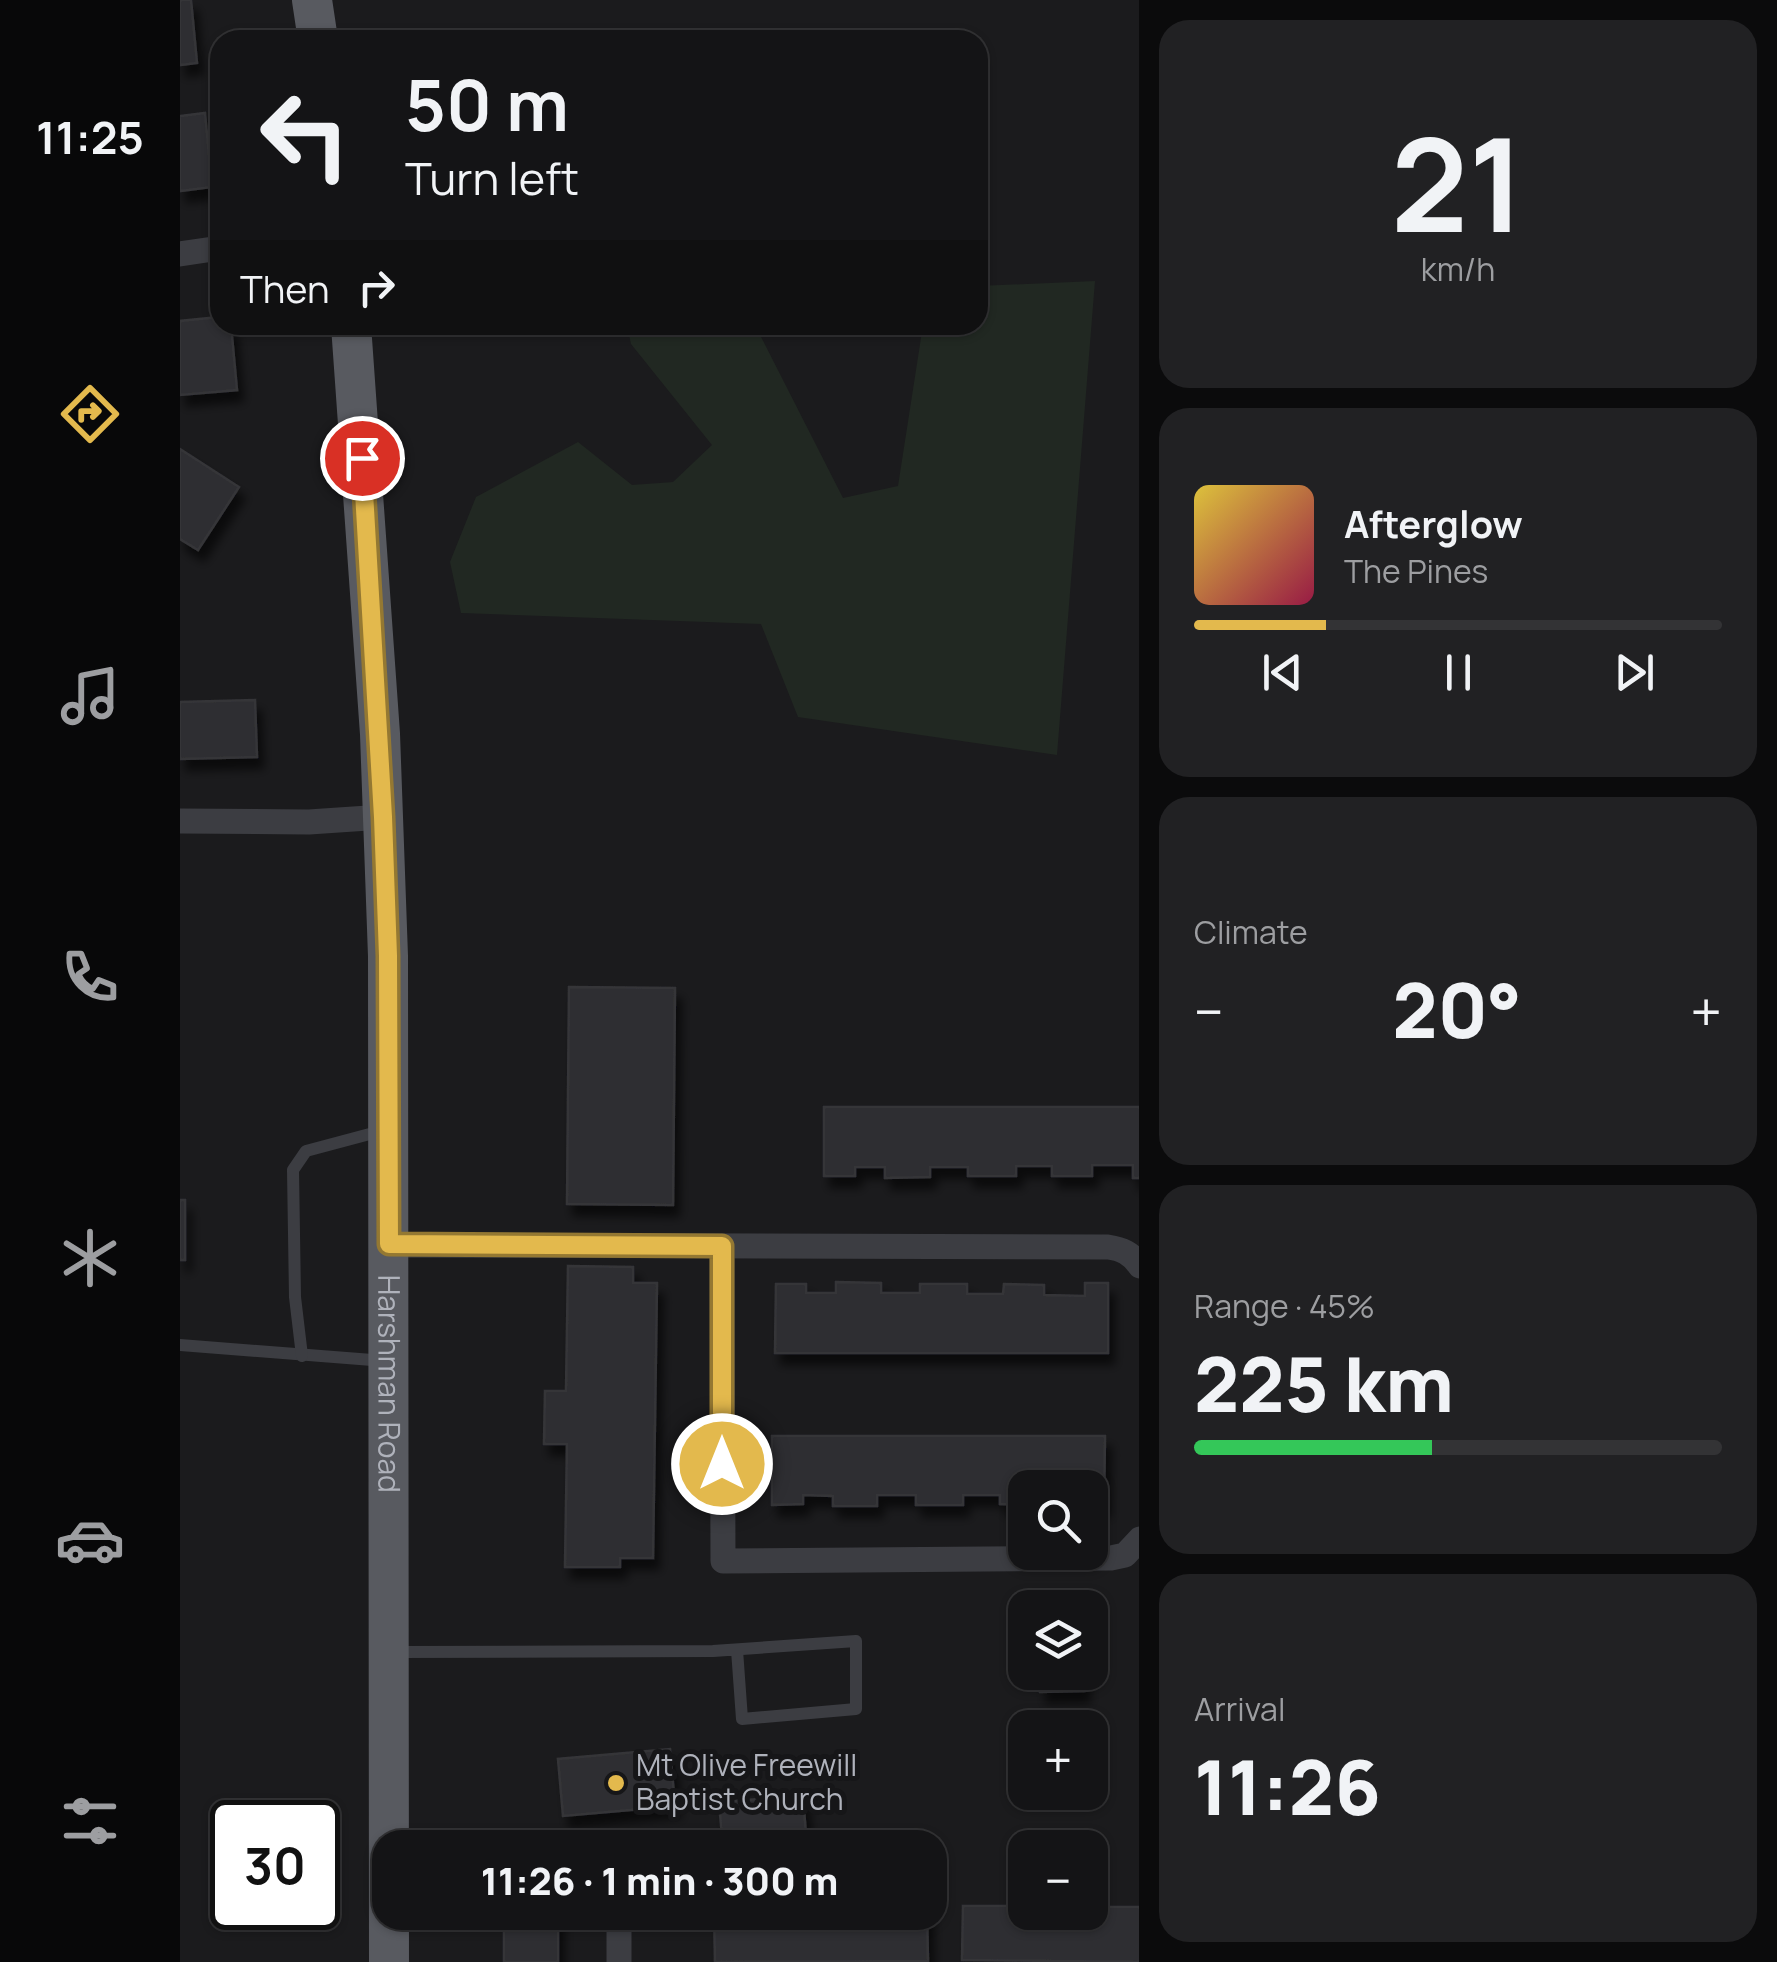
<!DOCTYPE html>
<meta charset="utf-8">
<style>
body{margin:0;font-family:Manrope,sans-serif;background:#212123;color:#f1f3f6;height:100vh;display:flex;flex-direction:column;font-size:38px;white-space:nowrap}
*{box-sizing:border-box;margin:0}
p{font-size:32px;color:#9d9ea1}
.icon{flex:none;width:55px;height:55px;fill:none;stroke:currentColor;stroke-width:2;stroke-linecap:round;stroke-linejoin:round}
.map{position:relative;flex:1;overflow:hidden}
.sheet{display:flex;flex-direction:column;gap:20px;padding:20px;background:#0b0b0c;width:638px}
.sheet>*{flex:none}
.top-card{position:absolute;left:30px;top:30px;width:778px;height:305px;border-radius:30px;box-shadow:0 2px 8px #0004,0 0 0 2px #333335;background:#141416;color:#f1f3f6;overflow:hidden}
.buttons{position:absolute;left:828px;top:1470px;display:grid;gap:20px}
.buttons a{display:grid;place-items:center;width:100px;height:100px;border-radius:20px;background:#141416;box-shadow:0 2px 8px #0004,0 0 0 2px #333335;font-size:50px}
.speed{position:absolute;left:30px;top:1800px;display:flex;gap:20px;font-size:50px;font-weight:700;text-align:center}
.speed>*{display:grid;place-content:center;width:130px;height:130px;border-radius:50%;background:#141416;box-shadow:0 2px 8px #0004,0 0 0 2px #333335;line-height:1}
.speed .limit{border:5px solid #111;border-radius:15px;background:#fff;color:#111}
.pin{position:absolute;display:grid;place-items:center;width:85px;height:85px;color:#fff;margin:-42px;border:5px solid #fff;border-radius:50%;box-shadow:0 2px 10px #0007}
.me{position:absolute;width:110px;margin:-55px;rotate:0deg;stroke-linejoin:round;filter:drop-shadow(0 0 8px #0008)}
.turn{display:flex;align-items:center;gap:35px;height:210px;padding:0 30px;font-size:45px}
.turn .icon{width:130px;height:130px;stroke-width:2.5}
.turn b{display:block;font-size:70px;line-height:85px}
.then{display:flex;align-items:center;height:95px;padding:0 30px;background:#0003;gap:20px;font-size:38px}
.big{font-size:75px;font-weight:800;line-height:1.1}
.sheet .card{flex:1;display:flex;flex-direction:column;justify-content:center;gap:15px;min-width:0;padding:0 35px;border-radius:30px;background:#212123}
.sheet .dial{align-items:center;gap:0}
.dial b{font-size:130px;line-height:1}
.song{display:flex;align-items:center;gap:30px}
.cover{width:120px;height:120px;border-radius:15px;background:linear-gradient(135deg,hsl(50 70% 55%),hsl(340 70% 35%))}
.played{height:10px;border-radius:5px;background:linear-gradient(90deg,#e3b94d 25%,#333335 25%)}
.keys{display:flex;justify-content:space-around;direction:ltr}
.heat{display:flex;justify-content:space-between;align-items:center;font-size:55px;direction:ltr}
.charge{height:15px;border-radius:8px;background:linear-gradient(90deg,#34c759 45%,#333335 0)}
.trip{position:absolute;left:192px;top:1830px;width:575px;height:100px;border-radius:30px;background:#141416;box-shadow:0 2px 8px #0004,0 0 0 2px #333335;font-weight:800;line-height:100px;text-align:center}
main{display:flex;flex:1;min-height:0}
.dock{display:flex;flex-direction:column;width:180px;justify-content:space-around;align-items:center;background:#080809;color:#9d9ea1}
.dock .icon{width:70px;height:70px}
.dock .active{color:#e3b94d}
.dock b{font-size:45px;color:#f1f3f6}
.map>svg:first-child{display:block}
.green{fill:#212822}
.building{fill:#2e2e31;stroke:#353539;stroke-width:2.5;filter:url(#shadow)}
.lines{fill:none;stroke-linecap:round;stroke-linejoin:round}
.lane{stroke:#3c3d42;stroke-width:12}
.street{stroke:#3c3d42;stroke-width:25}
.primary{stroke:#585a60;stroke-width:40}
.route-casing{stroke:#947832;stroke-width:25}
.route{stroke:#e3b94d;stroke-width:18}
.poi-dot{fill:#e3b94d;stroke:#161618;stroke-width:4}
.labels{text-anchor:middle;stroke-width:10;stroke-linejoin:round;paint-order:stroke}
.street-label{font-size:30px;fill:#afb2bb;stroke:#161618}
.poi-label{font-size:30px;fill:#afb2bb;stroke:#161618;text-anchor:start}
</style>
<main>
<nav class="dock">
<b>11:25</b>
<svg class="icon active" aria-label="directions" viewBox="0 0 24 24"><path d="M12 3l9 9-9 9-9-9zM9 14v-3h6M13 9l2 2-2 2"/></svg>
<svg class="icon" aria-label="music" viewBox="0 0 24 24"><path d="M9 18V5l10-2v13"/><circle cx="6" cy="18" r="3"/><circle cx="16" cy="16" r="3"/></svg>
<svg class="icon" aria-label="phone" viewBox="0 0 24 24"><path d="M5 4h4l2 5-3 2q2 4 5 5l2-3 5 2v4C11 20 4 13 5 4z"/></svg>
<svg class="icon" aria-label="climate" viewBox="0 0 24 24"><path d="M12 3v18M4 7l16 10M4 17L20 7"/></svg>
<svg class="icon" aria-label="car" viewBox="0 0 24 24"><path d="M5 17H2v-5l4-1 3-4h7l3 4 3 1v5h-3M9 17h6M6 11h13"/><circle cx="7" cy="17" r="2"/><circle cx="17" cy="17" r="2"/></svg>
<svg class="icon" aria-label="filters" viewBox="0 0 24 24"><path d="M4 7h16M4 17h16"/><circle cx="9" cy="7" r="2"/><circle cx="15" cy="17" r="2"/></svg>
</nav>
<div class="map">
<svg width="960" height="1962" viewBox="0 0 960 1962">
<defs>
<filter id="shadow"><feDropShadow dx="6" dy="11" stdDeviation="5" flood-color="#0009"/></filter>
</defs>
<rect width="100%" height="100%" fill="#1b1b1d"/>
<!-- green -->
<polygon class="green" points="915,281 877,755 618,717 581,624 281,613 270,562 296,497 398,442 452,485 493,482 532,445 451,344 447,325 575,325 663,498 718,486 743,325 798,325 798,286"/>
<!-- building -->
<g class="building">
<polygon points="0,0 11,0 17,63 0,65"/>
<polygon points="25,113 32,187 0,191 0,116"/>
<polygon points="40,317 40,325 51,325 57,390 0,395 0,321"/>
<polygon points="0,449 59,487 18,550 0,539"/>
<polygon points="75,700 77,757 0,759 0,702"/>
<polygon points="389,987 495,988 493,1205 387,1204"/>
<polygon points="644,1107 960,1107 960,1178 953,1178 953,1165 912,1165 912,1176 872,1176 872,1166 836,1166 836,1176 788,1176 788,1167 750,1167 750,1177 705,1178 705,1167 675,1167 675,1176 644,1176"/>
<rect x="0" y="1200" width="5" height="60"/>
<polygon points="388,1266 453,1267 453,1283 477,1283 473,1558 440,1558 440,1567 385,1567 387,1444 364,1444 365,1391 386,1391"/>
<polygon points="656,1282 701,1283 701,1293 740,1293 740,1284 787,1284 787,1294 823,1294 824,1284 864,1285 864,1295 905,1296 905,1283 928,1283 928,1353 595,1353 596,1284 626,1284 626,1293 656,1293"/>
<polygon points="592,1436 925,1436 924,1506 910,1506 910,1488 845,1488 845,1505 820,1504 820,1495 783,1495 783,1505 736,1505 736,1495 697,1495 697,1506 653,1506 653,1496 623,1495 623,1504 592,1505"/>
<polygon points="915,1607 916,1650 910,1651 910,1608"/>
<polygon points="860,1672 903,1672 904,1691 860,1692"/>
<polygon points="490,1749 495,1806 383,1816 378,1759"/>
<polygon points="623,1796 627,1848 543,1848 539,1802"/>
<polygon points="783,1906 845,1906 845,1912 910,1912 910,1907 960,1907 960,1962 782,1960"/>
<rect x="324" y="1912" width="54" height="50"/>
<polygon points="534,1912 747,1912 748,1961 535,1962"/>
</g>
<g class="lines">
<!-- lane -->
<g class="lane">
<polyline points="0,1345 205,1361"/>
<polyline points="122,1356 115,1297 113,1170 126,1151 201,1131"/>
<polyline points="216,1652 533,1651 676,1641 676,1709 562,1719 557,1650"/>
</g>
<!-- street -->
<g class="street">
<polyline points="0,254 40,248"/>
<polyline points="0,821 129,822 203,817"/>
<path d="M209 1245 928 1247C942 1249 951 1253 960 1266"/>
<polyline points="542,1247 543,1561 931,1558 945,1555 960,1539"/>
<polyline points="439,1962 439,1912"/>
</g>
<!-- primary -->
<g class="primary">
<polyline points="132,0 138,40"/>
<path id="s1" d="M171 325 200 734 208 956 209 1962"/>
</g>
</g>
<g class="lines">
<defs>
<polyline id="route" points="182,458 203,817 208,956 209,1244 542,1246 542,1464"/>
</defs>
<!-- route casing -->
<use href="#route" class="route-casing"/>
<!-- route -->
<use href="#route" class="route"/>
</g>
<!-- markers -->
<circle class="poi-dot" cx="436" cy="1783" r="10"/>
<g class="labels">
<!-- street labels -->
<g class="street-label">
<text dy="10" stroke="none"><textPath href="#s1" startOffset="1060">Harshman Road</textPath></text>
</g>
<!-- poi labels -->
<g class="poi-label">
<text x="456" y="1776">Mt Olive Freewill<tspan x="456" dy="34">Baptist Church</tspan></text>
</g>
</g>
</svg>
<div class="buttons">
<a><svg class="icon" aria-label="search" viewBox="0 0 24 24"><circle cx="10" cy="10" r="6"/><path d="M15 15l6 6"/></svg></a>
<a><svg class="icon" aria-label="layers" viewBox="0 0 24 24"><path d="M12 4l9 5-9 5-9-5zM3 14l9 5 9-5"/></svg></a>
<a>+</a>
<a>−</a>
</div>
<div class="speed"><div class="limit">30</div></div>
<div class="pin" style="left:182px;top:458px;background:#d93025"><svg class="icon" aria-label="arrive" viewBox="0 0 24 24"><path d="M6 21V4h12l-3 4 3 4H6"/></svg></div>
<svg class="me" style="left:542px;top:1464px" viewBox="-20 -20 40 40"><circle r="17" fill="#e3b94d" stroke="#fff" stroke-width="3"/><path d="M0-11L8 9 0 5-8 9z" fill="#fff"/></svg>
<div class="trip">11:26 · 1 min · 300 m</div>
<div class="top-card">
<div class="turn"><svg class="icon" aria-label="left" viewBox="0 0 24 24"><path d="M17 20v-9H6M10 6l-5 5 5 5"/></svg><div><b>50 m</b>Turn left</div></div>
<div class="then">Then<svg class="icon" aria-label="right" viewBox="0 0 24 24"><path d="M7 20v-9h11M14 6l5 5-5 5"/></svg></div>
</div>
</div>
<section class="sheet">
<div class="card dial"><b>21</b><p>km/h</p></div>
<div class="card">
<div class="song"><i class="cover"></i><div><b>Afterglow</b><p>The Pines</p></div></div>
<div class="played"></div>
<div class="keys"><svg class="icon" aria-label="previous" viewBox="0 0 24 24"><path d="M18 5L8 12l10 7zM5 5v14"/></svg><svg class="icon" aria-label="pause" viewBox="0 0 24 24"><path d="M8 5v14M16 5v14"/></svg><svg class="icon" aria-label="next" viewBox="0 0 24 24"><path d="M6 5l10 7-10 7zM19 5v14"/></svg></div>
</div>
<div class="card"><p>Climate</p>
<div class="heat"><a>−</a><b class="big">20°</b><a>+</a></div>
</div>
<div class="card"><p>Range · 45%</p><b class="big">225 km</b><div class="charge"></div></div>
<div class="card"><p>Arrival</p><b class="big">11:26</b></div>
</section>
</main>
